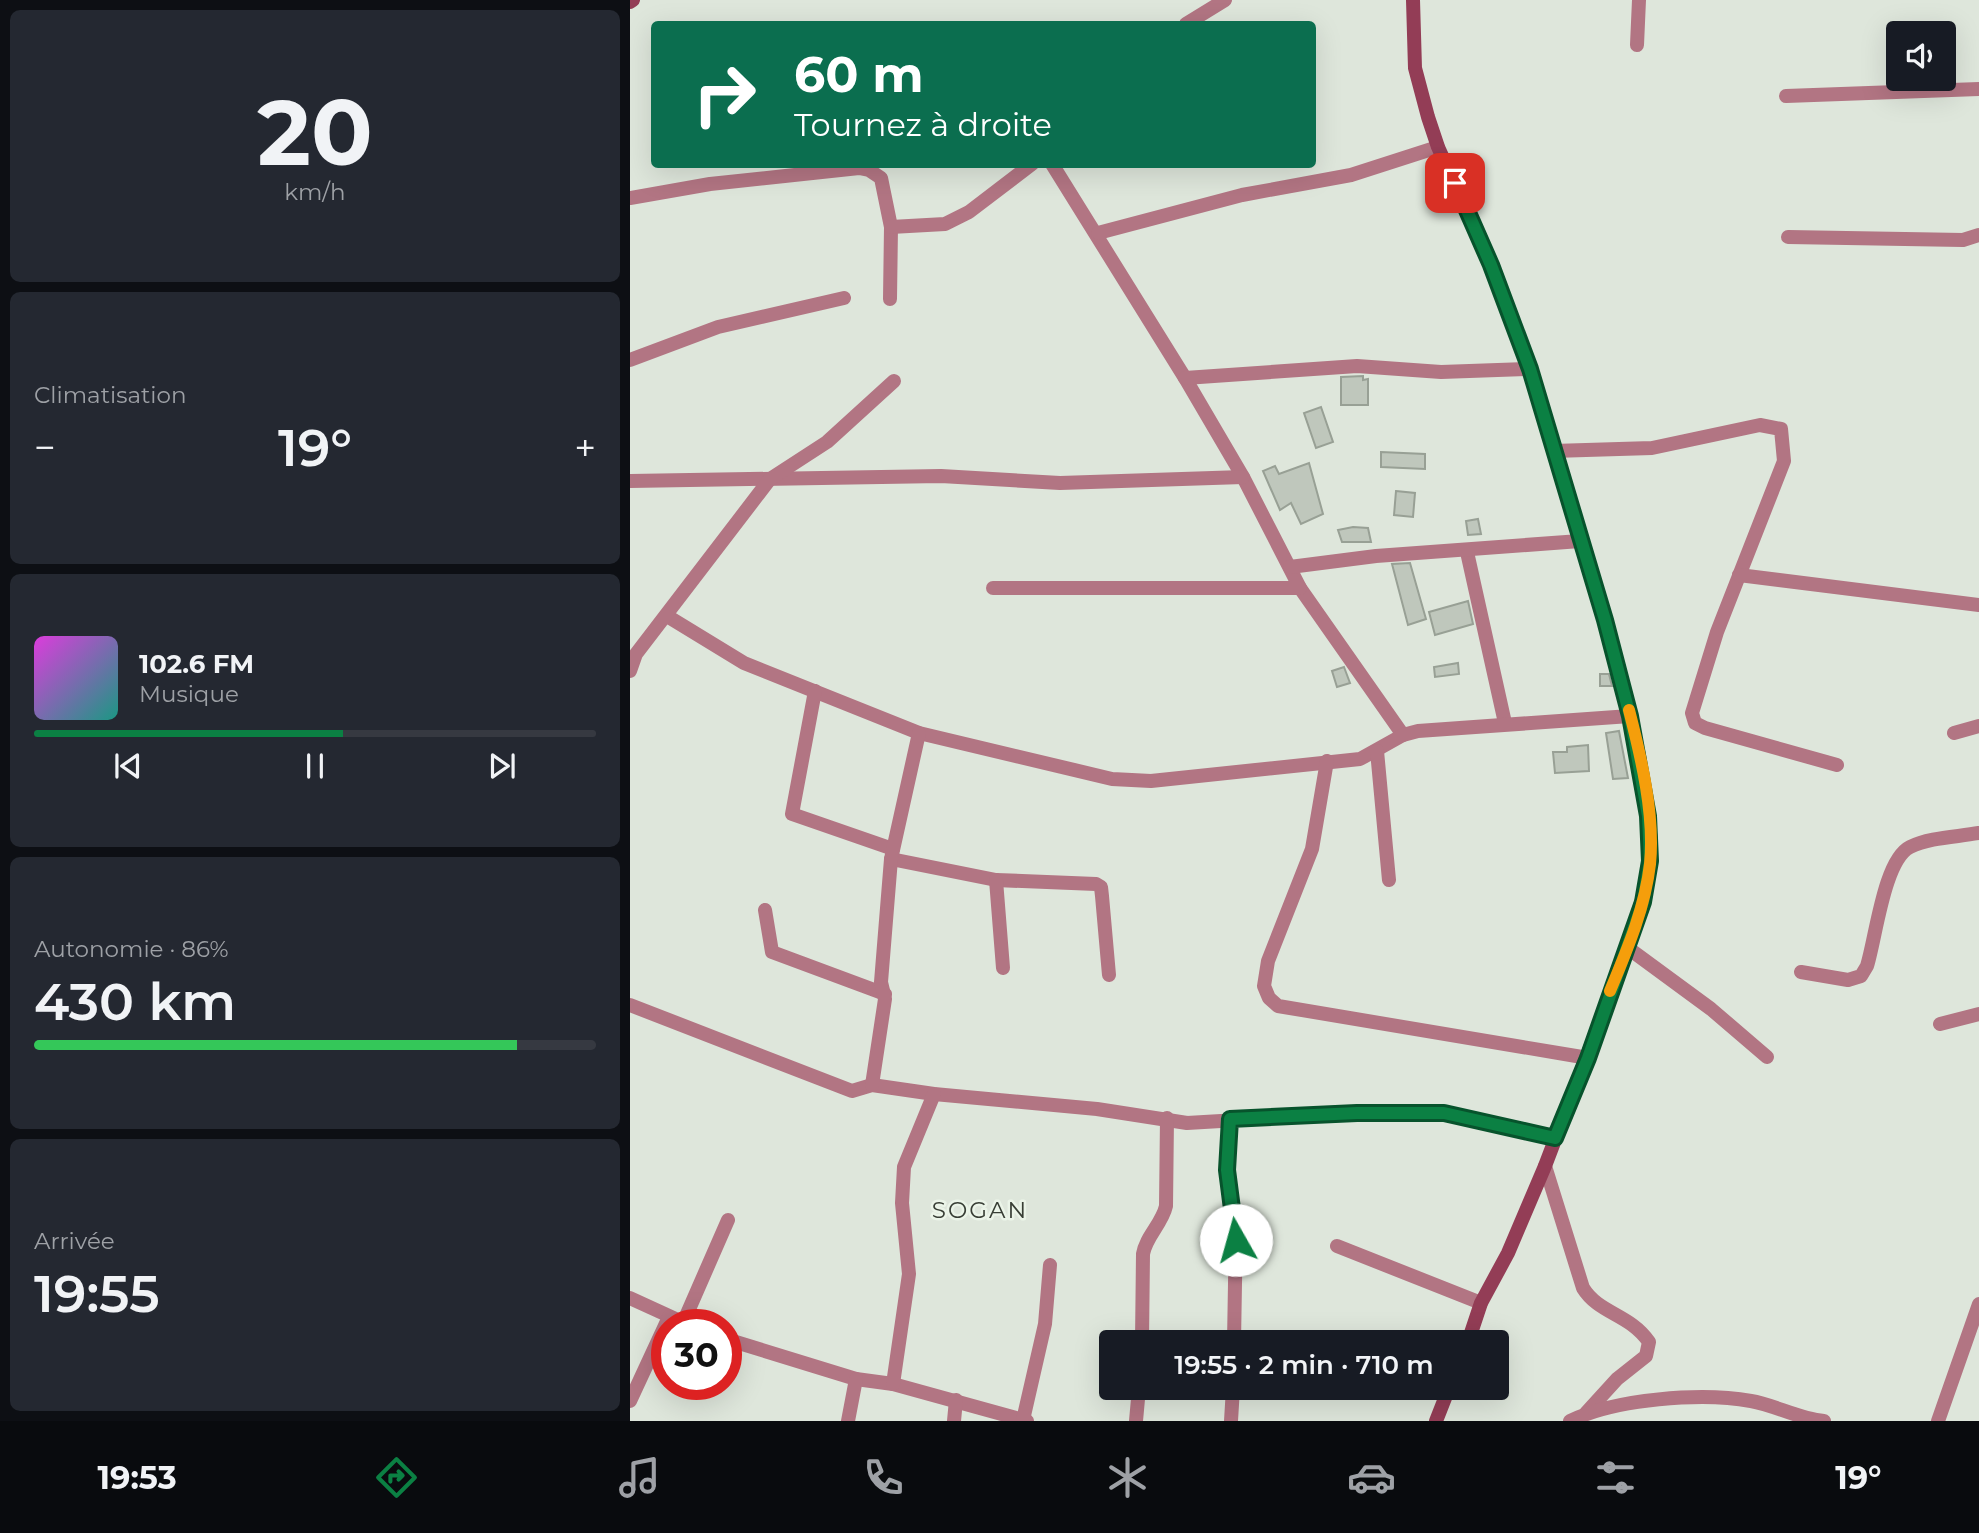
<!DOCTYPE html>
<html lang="fr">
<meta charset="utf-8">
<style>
body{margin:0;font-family:Montserrat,sans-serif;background:#242831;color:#f1f3f6;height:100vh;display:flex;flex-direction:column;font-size:26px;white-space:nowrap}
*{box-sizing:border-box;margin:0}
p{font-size:23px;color:#9ea1a6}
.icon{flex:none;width:38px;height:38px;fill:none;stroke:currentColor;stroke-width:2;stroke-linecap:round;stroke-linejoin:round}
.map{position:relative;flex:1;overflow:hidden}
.side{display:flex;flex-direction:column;gap:10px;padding:10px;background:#0d0f14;width:630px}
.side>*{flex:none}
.banner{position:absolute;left:21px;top:21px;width:665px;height:147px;border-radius:7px;box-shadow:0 7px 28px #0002;background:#0b6e4f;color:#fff;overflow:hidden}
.fabs{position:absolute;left:1256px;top:21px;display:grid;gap:14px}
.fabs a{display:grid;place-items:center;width:70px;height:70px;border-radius:7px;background:#171b24;box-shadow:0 7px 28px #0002;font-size:35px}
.speed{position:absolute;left:21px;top:1309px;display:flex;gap:14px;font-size:35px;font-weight:700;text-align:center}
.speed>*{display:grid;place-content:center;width:91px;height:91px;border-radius:50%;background:#171b24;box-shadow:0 7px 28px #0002;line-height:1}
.speed .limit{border:10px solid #d22;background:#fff;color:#111}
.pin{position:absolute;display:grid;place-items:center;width:60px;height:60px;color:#fff;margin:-30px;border-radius:14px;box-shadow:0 4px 10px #0006}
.me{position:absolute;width:77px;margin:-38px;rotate:353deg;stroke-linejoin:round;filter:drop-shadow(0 0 5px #0008)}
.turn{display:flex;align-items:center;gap:24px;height:147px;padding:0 28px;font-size:32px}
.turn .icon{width:91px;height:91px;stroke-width:2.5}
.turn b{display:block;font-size:49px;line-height:60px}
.big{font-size:52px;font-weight:600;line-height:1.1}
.side .widget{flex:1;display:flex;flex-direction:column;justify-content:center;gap:10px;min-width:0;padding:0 24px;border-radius:10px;background:#242831}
.side .dial{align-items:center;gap:0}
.dial b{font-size:91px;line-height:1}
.song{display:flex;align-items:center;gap:21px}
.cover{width:84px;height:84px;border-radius:10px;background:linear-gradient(135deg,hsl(300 70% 55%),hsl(170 70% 35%))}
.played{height:7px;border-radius:4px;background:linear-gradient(90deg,#0b8043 55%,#363941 55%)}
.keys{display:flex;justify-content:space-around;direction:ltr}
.heat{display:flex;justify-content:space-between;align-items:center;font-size:38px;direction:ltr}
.charge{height:10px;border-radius:5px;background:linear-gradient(90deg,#34c759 86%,#363941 0)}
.trip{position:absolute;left:469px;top:1330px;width:410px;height:70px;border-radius:7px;background:#171b24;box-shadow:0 7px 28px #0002;font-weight:600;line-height:70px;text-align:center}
.menu{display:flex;height:112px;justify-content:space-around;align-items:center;background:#090b0e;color:#9ea1a6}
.menu .icon{width:49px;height:49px}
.menu .on{color:#0b8043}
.menu b{font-size:32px;color:#f1f3f6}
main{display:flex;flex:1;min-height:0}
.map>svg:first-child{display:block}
.building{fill:#bfc7bc;stroke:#98a095;stroke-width:2}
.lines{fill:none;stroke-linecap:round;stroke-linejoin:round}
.street{stroke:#b27583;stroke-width:14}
.secondary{stroke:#933d56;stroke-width:14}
.route-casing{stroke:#07532c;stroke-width:18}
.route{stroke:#0b8043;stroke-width:12}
.slow{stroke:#f59e0b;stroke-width:12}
.labels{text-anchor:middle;stroke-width:5;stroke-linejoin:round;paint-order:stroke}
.quarter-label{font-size:23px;letter-spacing:2px;fill:#383e35;stroke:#ebf4e8}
</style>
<main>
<section class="side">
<div class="widget dial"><b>20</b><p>km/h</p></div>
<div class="widget"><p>Climatisation</p>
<div class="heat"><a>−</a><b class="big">19°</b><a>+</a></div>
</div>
<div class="widget">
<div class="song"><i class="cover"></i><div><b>102.6 FM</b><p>Musique</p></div></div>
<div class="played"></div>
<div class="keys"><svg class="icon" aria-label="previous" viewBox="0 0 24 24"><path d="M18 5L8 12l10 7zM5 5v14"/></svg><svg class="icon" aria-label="pause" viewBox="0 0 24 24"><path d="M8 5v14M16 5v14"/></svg><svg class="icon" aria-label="next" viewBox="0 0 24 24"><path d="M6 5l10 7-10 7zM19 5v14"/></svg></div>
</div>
<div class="widget"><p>Autonomie · 86%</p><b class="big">430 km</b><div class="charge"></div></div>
<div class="widget"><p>Arrivée</p><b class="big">19:55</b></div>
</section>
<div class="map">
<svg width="1349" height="1421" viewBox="0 0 1349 1421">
<rect width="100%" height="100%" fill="#dee6db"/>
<!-- building -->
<g class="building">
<polygon points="733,376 733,380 738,379 738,405 711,405 711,377"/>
<polygon points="691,407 703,442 686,448 674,413"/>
<polygon points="751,452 795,454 795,469 751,467"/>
<polygon points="679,463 693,514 671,524 661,503 650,510 633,471 645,466 649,474"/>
<polygon points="766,491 785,493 783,517 764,515"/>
<polygon points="848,519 851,534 838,535 836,521"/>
<polygon points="723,527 738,528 741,542 712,542 708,530"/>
<polygon points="780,563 796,619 778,625 762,564"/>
<polygon points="838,601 843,624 805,635 799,612"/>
<polygon points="828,663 829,674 805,677 804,667"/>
<polygon points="714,667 720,683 707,687 702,671"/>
<polygon points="970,674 979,674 982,686 970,686"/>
<polygon points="989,731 998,778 983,779 976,733"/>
<polygon points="958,745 959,771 925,773 923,752 937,752 937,747"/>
</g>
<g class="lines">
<!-- street -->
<g class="street">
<polyline points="556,24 595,0"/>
<polyline points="1007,45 1009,0"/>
<polyline points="1156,96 1349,89"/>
<polyline points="422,164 555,378 613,477 670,588 773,735"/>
<polyline points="0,198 80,184 229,168 239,170 251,178 261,227 260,299"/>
<polyline points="261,227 315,224 339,212 402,164"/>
<polyline points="468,233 612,195 721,175 808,147"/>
<polyline points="1158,237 1333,240 1349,235"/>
<polyline points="0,360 88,327 214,298"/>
<polyline points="555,378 727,366 811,372 899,369"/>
<polyline points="923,451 1022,448 1130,425 1151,429 1154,461 1087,632 1062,713 1065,723 1075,728 1207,765"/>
<polyline points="0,481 311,476 430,483 613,477"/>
<polyline points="837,552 875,723"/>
<polyline points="660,567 746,556 950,541"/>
<polyline points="1109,575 1349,605"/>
<polyline points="363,588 670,588"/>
<polyline points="37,616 114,663 289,733 482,779 521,781 730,759 773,735 788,731 1000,716"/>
<polyline points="0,671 6,654 140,479 197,442 264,381"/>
<polyline points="185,691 162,814 263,849"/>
<polyline points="1324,733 1349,726"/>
<polyline points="747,751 759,880"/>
<polyline points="697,761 682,849 638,961 634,986 639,998 648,1006 958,1058"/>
<polyline points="261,859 366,880 466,884 471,887 472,896 479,975"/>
<polyline points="366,880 373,968"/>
<polyline points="135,910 142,952 255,994"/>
<polyline points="998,948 1081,1009 1137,1057"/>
<path d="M1171 972 1218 980 1231 976 1237 966C1246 937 1254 860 1280 847 1300 837 1328 837 1349 833"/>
<polyline points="0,1005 222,1091 242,1085 304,1094 467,1109 557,1123 727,1113 814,1113 925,1138"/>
<polyline points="1310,1024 1349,1014"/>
<polyline points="242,1085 255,999 251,982 261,859 289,733"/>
<polyline points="600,1119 597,1170 606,1225 604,1342"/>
<path d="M915 1166 953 1288C969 1314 1000 1314 1019 1342L1016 1356 987 1379 956 1413"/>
<polyline points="707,1246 851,1303"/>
<polyline points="0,1298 48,1320"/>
<polyline points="53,1323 98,1220"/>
<polyline points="96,1339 226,1379 263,1384 397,1421"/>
<path d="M512 1342 513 1254C516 1236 532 1224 536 1206L537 1118"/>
<polyline points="263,1384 279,1274 272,1203 274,1167 304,1094"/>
<polyline points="804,1388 817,1393"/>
<polyline points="0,1401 39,1317"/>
<polyline points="393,1420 415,1324 420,1265"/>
<polyline points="218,1421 226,1379"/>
<polyline points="324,1421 326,1400"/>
<polyline points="506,1421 509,1388"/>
<polyline points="601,1421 603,1388"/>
<path d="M940 1421C985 1399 1071 1392 1121 1401 1145 1405 1169 1419 1194 1421"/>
<polyline points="1308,1421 1349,1304"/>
</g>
<!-- secondary -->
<g class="secondary">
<polyline points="783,0 785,68 798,117 808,147 861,265 899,369 976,620 1009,756 1021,840 1017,882 998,948 915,1166 878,1253 851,1303 838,1342"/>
<polyline points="0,2 3,0"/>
<polyline points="806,1421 819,1388"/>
</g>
</g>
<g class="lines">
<defs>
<polyline id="route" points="606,1240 597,1170 600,1119 727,1113 814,1113 925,1138 958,1058 1013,902 1020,861 1018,816 1000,716 975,620 900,369 861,265 825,183"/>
</defs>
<!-- route casing -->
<use href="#route" class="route-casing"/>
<!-- route -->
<use href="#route" class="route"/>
<!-- slow -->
<path class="slow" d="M980 991C997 950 1015 908 1020 864 1025 815 1011 757 999 710"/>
</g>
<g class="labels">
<!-- quarter labels -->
<g class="quarter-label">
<text x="350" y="1218">SOGAN</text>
</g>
</g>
</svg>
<div class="fabs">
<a><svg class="icon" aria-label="sound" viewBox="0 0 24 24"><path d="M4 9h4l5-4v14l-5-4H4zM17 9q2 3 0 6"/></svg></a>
</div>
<div class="speed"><div class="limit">30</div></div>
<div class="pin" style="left:825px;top:183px;background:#d93025"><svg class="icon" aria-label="arrive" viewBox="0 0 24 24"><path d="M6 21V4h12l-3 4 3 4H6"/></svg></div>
<svg class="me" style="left:606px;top:1240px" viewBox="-20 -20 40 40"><circle r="19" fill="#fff"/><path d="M0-13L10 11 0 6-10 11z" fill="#0b8043"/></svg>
<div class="trip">19:55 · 2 min · 710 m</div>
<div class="banner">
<div class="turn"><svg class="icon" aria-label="right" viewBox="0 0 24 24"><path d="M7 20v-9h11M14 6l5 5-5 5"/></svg><div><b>60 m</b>Tournez à droite</div></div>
</div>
</div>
</main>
<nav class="menu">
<b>19:53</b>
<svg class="icon on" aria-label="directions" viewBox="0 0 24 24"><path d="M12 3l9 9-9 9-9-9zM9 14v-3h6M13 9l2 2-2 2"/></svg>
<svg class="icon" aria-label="music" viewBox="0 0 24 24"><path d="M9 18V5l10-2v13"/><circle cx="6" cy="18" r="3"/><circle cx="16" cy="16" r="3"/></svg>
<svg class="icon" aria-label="phone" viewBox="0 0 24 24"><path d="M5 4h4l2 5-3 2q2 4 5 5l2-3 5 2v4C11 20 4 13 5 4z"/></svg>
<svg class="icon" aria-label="climate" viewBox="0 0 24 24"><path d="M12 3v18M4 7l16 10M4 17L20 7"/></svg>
<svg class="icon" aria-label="car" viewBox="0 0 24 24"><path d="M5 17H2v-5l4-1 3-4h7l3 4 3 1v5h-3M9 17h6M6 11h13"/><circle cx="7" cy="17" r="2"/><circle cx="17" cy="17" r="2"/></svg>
<svg class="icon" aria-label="filters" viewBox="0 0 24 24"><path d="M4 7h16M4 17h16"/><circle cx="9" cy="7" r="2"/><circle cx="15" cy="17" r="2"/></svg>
<b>19°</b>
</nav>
